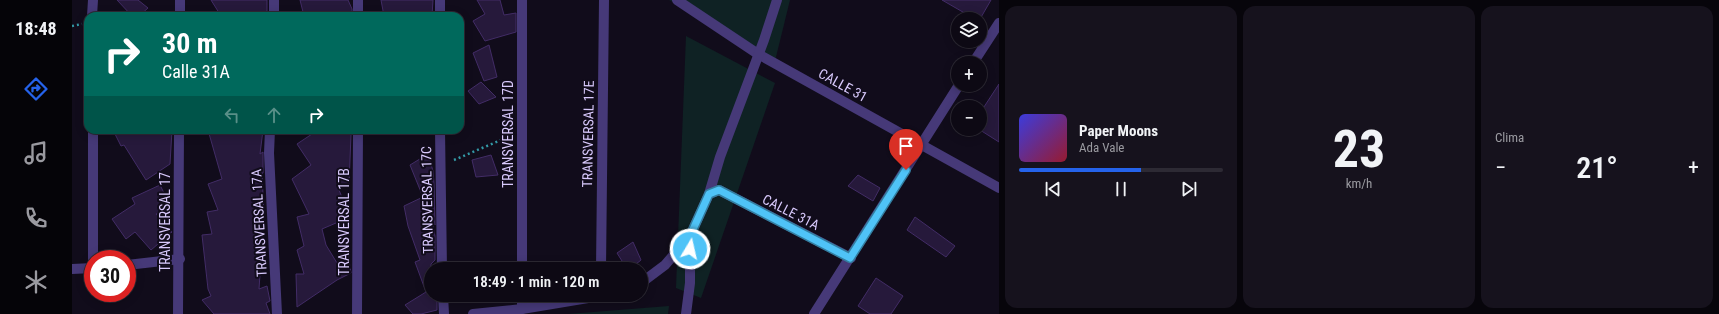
<!DOCTYPE html>
<html lang="es">
<meta charset="utf-8">
<style>
body{margin:0;font-family:"Roboto Condensed",sans-serif;background:#16121d;color:#f1f3f6;height:100vh;display:flex;flex-direction:column;font-size:15px;white-space:nowrap}
*{box-sizing:border-box;margin:0}
p{font-size:13px;color:#9a9aa0}
.icon{flex:none;width:22px;height:22px;fill:none;stroke:currentColor;stroke-width:2;stroke-linecap:round;stroke-linejoin:round}
.map{position:relative;flex:1;overflow:hidden}
.panel{display:flex;flex-direction:column;gap:6px;padding:6px;background:#07050b;width:720px}
.panel>*{flex:none}
.hud{position:absolute;left:12px;top:12px;width:380px;height:122px;border-radius:12px;box-shadow:0 2px 10px #0003,0 0 0 1px #2d2a34;background:#00695c;color:#fff;overflow:hidden}
.fabs{position:absolute;left:879px;top:12px;display:grid;gap:8px}
.fabs a{display:grid;place-items:center;width:36px;height:36px;border-radius:50%;background:#0d0914;box-shadow:0 2px 10px #0003,0 0 0 1px #2d2a34;font-size:20px}
.speed{position:absolute;left:12px;top:250px;display:flex;gap:8px;font-size:20px;font-weight:700;text-align:center}
.speed>*{display:grid;place-content:center;width:52px;height:52px;border-radius:50%;background:#0d0914;box-shadow:0 2px 10px #0003,0 0 0 1px #2d2a34;line-height:1}
.speed .limit{border:6px solid #d22;background:#fff;color:#111}
.pin{position:absolute;display:grid;place-items:center;width:34px;height:34px;color:#fff;margin:-41px -17px;border-radius:50% 50% 50% 0;rotate:-45deg;box-shadow:0 0 4px #0007}
.pin .icon{rotate:45deg}
.me{position:absolute;width:44px;margin:-22px;rotate:9deg;stroke-linejoin:round;filter:drop-shadow(0 0 3px #0008)}
.turn{display:flex;align-items:center;gap:14px;height:84px;padding:0 12px;font-size:18px}
.turn .icon{width:52px;height:52px;stroke-width:2.5}
.turn b{display:block;font-size:28px;line-height:34px}
.lanes{display:flex;align-items:center;height:38px;padding:0 12px;background:#0003;justify-content:center;gap:20px;direction:ltr}
.lanes .off{opacity:.35}
.big{font-size:30px;font-weight:600;line-height:1.1}
.panel .widget{flex:1;display:flex;flex-direction:column;justify-content:center;gap:6px;min-width:0;padding:0 14px;border-radius:12px;background:#16121d}
.panel .dial{align-items:center;gap:0}
.dial b{font-size:52px;line-height:1}
.song{display:flex;align-items:center;gap:12px}
.cover{width:48px;height:48px;border-radius:6px;background:linear-gradient(135deg,hsl(240 70% 55%),hsl(350 70% 35%))}
.played{height:4px;border-radius:2px;background:linear-gradient(90deg,#2563eb 60%,#2d2a34 60%)}
.keys{display:flex;justify-content:space-around;direction:ltr}
.heat{display:flex;justify-content:space-between;align-items:center;font-size:22px;direction:ltr}
.panel .tiles{flex:1;display:grid;gap:6px;grid-template-columns:repeat(3,1fr)}
.trip{position:absolute;left:352px;top:262px;width:224px;height:40px;border-radius:20px;background:#0d0914;box-shadow:0 2px 10px #0003,0 0 0 1px #2d2a34;font-weight:600;line-height:40px;text-align:center}
main{display:flex;flex:1;min-height:0}
.dock{display:flex;flex-direction:column;width:72px;justify-content:space-around;align-items:center;background:#050408;color:#9a9aa0}
.dock .icon{width:28px;height:28px}
.dock .selected{color:#2563eb}
.dock b{font-size:18px;color:#f1f3f6}
.map>svg:first-child{display:block}
.green{fill:#0f2224}
.building{fill:#26193b;stroke:#422c66}
.lines{fill:none;stroke-linecap:round;stroke-linejoin:round}
.path{stroke:#3399a6;stroke-width:2.5;stroke-dasharray:2 3;stroke-linecap:butt}
.minor{stroke:#463978;stroke-width:10}
.route-casing{stroke:#337fa1;stroke-width:10}
.route{stroke:#4fc3f7;stroke-width:7}
.labels{text-anchor:middle;stroke-width:4;stroke-linejoin:round;paint-order:stroke}
.street-label{font-size:14px;fill:#d8c9fc;stroke:#110c1b}
</style>
<main>
<nav class="dock">
<b>18:48</b>
<svg class="icon selected" aria-label="directions" viewBox="0 0 24 24"><path d="M12 3l9 9-9 9-9-9zM9 14v-3h6M13 9l2 2-2 2"/></svg>
<svg class="icon" aria-label="music" viewBox="0 0 24 24"><path d="M9 18V5l10-2v13"/><circle cx="6" cy="18" r="3"/><circle cx="16" cy="16" r="3"/></svg>
<svg class="icon" aria-label="phone" viewBox="0 0 24 24"><path d="M5 4h4l2 5-3 2q2 4 5 5l2-3 5 2v4C11 20 4 13 5 4z"/></svg>
<svg class="icon" aria-label="climate" viewBox="0 0 24 24"><path d="M12 3v18M4 7l16 10M4 17L20 7"/></svg>
</nav>
<div class="map">
<svg width="927" height="314" viewBox="0 0 927 314">
<rect width="100%" height="100%" fill="#110c1b"/>
<!-- green -->
<g class="green">
<polygon points="597,0 718,0 703,61"/>
<polygon points="614,36 703,83 629,298 604,288"/>
<polygon points="597,306 596,314 496,314"/>
</g>
<!-- building -->
<g class="building">
<polygon points="45,0 66,0 76,8 67,16 60,16"/>
<polygon points="139,0 195,0 195,11 188,16 149,16"/>
<polygon points="228,0 276,0 280,9 280,16 232,16"/>
<polygon points="309,0 361,0 360,16 312,16"/>
<polygon points="405,0 428,0 432,15 444,13 444,32 413,41 401,21 413,14"/>
<polygon points="870,0 919,0 908,19 903,19"/>
<polygon points="417,45 425,77 412,81 401,53"/>
<polygon points="409,82 424,97 407,104 396,91"/>
<polygon points="927,84 927,142 908,130 908,113"/>
<polygon points="41,130 100,130 98,164 74,180 52,145 49,146"/>
<polygon points="136,130 191,130 188,154 191,152 191,173 190,174 192,216 187,289 195,286 198,301 194,303 198,314 142,314 130,300 139,296 136,289 130,235 140,234 135,212 146,210 136,184 150,179"/>
<polygon points="246,130 278,130 279,135 277,184 267,190 278,217 250,229 254,245 265,263 276,255 279,273 265,280 225,307 224,274 232,274 225,250 232,246 225,217 237,214 220,179 239,165 225,144"/>
<polygon points="356,154 361,171 362,183 363,225 359,217 363,236 363,260 359,264 359,295 365,295 365,310 349,314 341,314 333,305 354,292 343,262 348,260 336,226 332,206 351,197 338,165"/>
<polygon points="419,155 426,175 404,177 400,160"/>
<polygon points="786,175 808,188 801,201 776,186"/>
<polygon points="88,185 99,207 84,214 100,232 79,250 63,232 54,239 40,219 63,204 60,198"/>
<polygon points="843,217 883,246 874,257 835,230"/>
<polygon points="561,242 569,260 558,269 555,269 545,253"/>
<polygon points="804,278 831,296 819,314 798,314 786,306"/>
</g>
<g class="lines">
<!-- path -->
<g class="path">
<polyline points="0,26 10,24"/>
<polyline points="382,160 436,137"/>
</g>
<!-- minor -->
<g class="minor">
<polyline points="450,0 450,269"/>
<polyline points="605,0 686,54 927,188"/>
<polyline points="20,16 21,0"/>
<polyline points="108,16 108,0"/>
<polyline points="202,16 202,0"/>
<polyline points="286,16 286,0"/>
<polyline points="368,16 368,0"/>
<polyline points="901,63 927,23"/>
<polyline points="21,130 21,259"/>
<polyline points="198,130 197,153 205,314"/>
<polyline points="368,130 370,269"/>
<polyline points="637,194 648,157 692,40 705,0"/>
<polyline points="618,236 637,194 647,190 779,258"/>
<polyline points="55,265 108,259"/>
<polyline points="0,269 21,268"/>
<polyline points="529,269 532,0"/>
<polyline points="569,283 593,265 618,236 618,283 614,314"/>
<polyline points="371,295 372,314"/>
<polyline points="450,295 450,309"/>
<polyline points="106,314 107,130"/>
<polyline points="285,314 286,130"/>
<polyline points="401,314 450,309 534,295"/>
<polyline points="742,314 887,85"/>
</g>
</g>
<g class="lines">
<defs>
<polyline id="route" points="618,249 618,236 637,194 647,190 778,258 834,170"/>
</defs>
<!-- route casing -->
<use href="#route" class="route-casing"/>
<!-- route -->
<use href="#route" class="route"/>
</g>
<g class="labels">
<!-- street labels -->
<g class="street-label">
<text transform="translate(771 85) rotate(29)" y="5">CALLE 31</text>
<text transform="translate(436 134) rotate(-90)" y="5">TRANSVERSAL 17D</text>
<text transform="translate(516 134) rotate(-89)" y="5">TRANSVERSAL 17E</text>
<text transform="translate(355 200) rotate(-91)" y="5">TRANSVERSAL 17C</text>
<text transform="translate(719 212) rotate(27)" y="5">CALLE 31A</text>
<text transform="translate(93 222) rotate(-90)" y="5">TRANSVERSAL 17</text>
<text transform="translate(272 222) rotate(-90)" y="5">TRANSVERSAL 17B</text>
<text transform="translate(187 223) rotate(-93)" y="5">TRANSVERSAL 17A</text>
</g>
</g>
</svg>
<div class="fabs">
<a><svg class="icon" aria-label="layers" viewBox="0 0 24 24"><path d="M12 4l9 5-9 5-9-5zM3 14l9 5 9-5"/></svg></a>
<a>+</a>
<a>−</a>
</div>
<div class="speed"><div class="limit">30</div></div>
<div class="pin" style="left:834px;top:170px;background:#d93025"><svg class="icon" aria-label="arrive" viewBox="0 0 24 24"><path d="M6 21V4h12l-3 4 3 4H6"/></svg></div>
<svg class="me" style="left:618px;top:249px" viewBox="-20 -20 40 40"><circle r="17" fill="#4fc3f7" stroke="#fff" stroke-width="3"/><path d="M0-11L8 9 0 5-8 9z" fill="#fff"/></svg>
<div class="trip">18:49 · 1 min · 120 m</div>
<div class="hud">
<div class="turn"><svg class="icon" aria-label="right" viewBox="0 0 24 24"><path d="M7 20v-9h11M14 6l5 5-5 5"/></svg><div><b>30 m</b>Calle 31A</div></div>
<div class="lanes"><svg class="icon off" aria-label="left" viewBox="0 0 24 24"><path d="M17 20v-9H6M10 6l-5 5 5 5"/></svg><svg class="icon off" aria-label="ahead" viewBox="0 0 24 24"><path d="M12 20V5M6 11l6-6 6 6"/></svg><svg class="icon" aria-label="right" viewBox="0 0 24 24"><path d="M7 20v-9h11M14 6l5 5-5 5"/></svg></div>
</div>
</div>
<section class="panel">
<div class="tiles">
<div class="widget">
<div class="song"><i class="cover"></i><div><b>Paper Moons</b><p>Ada Vale</p></div></div>
<div class="played"></div>
<div class="keys"><svg class="icon" aria-label="previous" viewBox="0 0 24 24"><path d="M18 5L8 12l10 7zM5 5v14"/></svg><svg class="icon" aria-label="pause" viewBox="0 0 24 24"><path d="M8 5v14M16 5v14"/></svg><svg class="icon" aria-label="next" viewBox="0 0 24 24"><path d="M6 5l10 7-10 7zM19 5v14"/></svg></div>
</div>
<div class="widget dial"><b>23</b><p>km/h</p></div>
<div class="widget"><p>Clima</p>
<div class="heat"><a>−</a><b class="big">21°</b><a>+</a></div>
</div>
</div>
</section>
</main>
